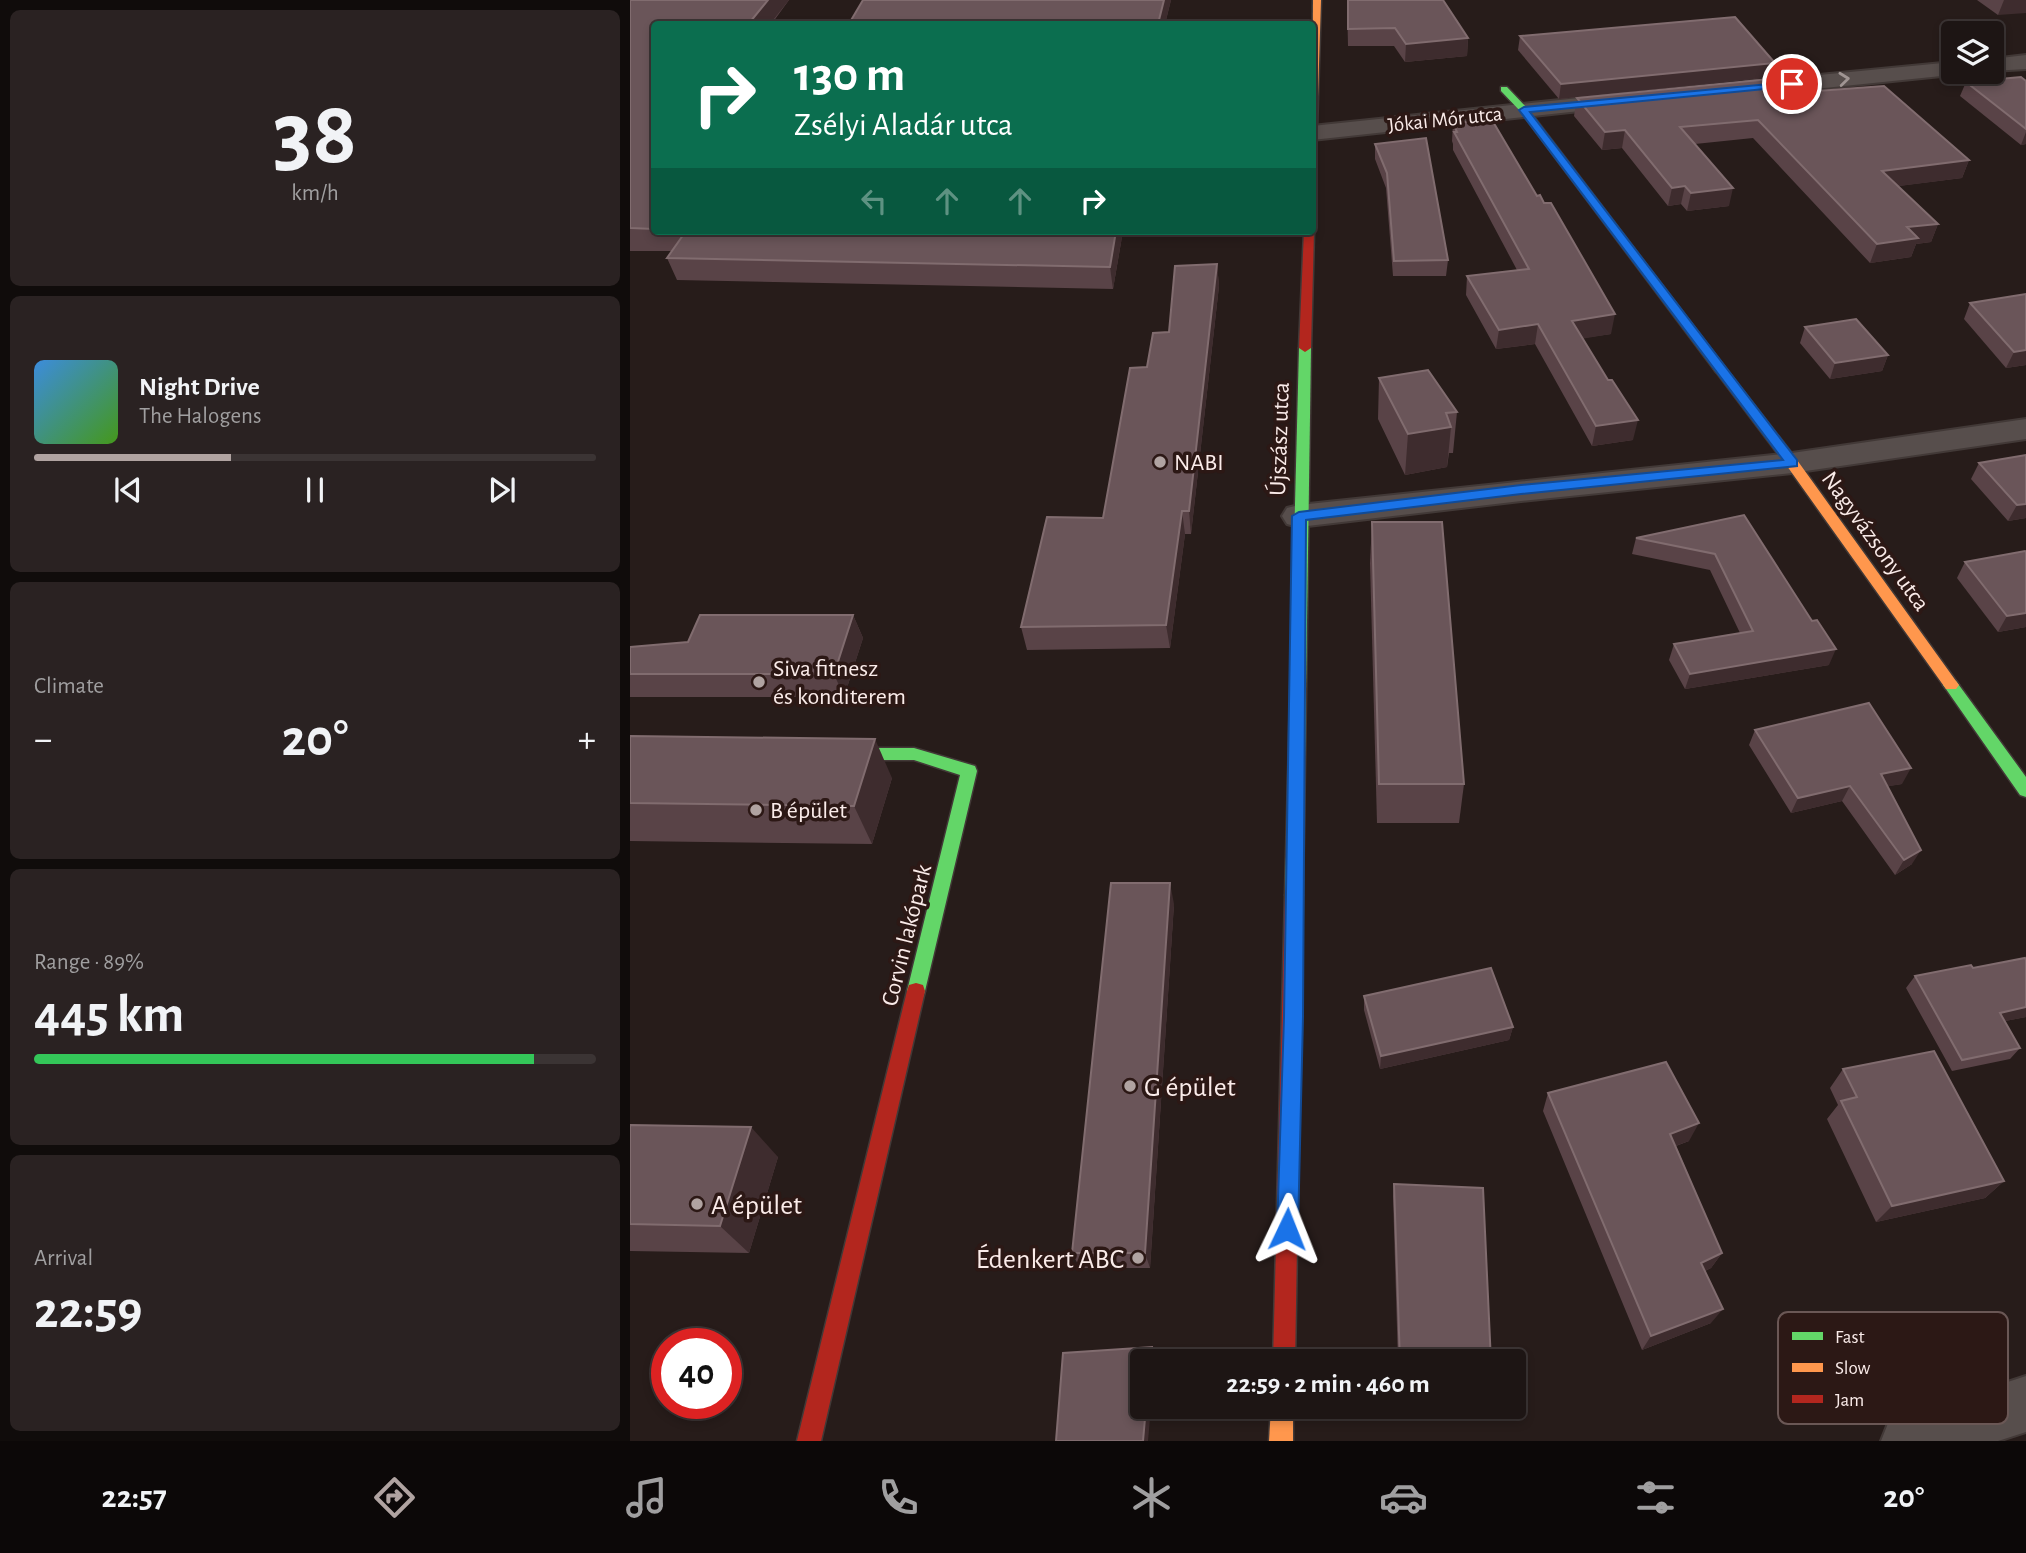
<!DOCTYPE html>
<meta charset="utf-8">
<style>
body{margin:0;font-family:"Alegreya Sans",sans-serif;background:#2a2222;color:#f1f3f6;height:100vh;display:flex;flex-direction:column;font-size:26px;white-space:nowrap}
*{box-sizing:border-box;margin:0}
p{font-size:23px;color:#a09fa0}
.icon{flex:none;width:38px;height:38px;fill:none;stroke:currentColor;stroke-width:2;stroke-linecap:round;stroke-linejoin:round}
.map{position:relative;flex:1;overflow:hidden}
.side{display:flex;flex-direction:column;gap:10px;padding:10px;background:#100c0b;width:630px}
.side>*{flex:none}
.hud{position:absolute;left:21px;top:21px;width:665px;height:214px;border-radius:7px;box-shadow:0 4px 10px #0003,0 0 0 2px #3b3434;background:#0b6e4f;color:#fff;overflow:hidden}
.controls{position:absolute;left:1311px;top:21px;display:grid;gap:14px}
.controls a{display:grid;place-items:center;width:63px;height:63px;border-radius:7px;background:#1d1514;box-shadow:0 4px 10px #0003,0 0 0 2px #3b3434;font-size:35px}
.speed{position:absolute;left:21px;top:1328px;display:flex;gap:14px;font-size:35px;font-weight:700;text-align:center}
.speed>*{display:grid;place-content:center;width:91px;height:91px;border-radius:50%;background:#1d1514;box-shadow:0 4px 10px #0003,0 0 0 2px #3b3434;line-height:1}
.speed .limit{border:10px solid #d22;background:#fff;color:#111}
.pin{position:absolute;display:grid;place-items:center;width:60px;height:60px;color:#fff;margin:-30px;border:4px solid #fff;border-radius:50%;box-shadow:0 2px 7px #0007}
.me{position:absolute;width:77px;margin:-38px;rotate:2deg;stroke-linejoin:round;filter:drop-shadow(0 0 5px #0008)}
.turn{display:flex;align-items:center;gap:24px;height:147px;padding:0 28px;font-size:32px}
.turn .icon{width:91px;height:91px;stroke-width:2.5}
.turn b{display:block;font-size:49px;line-height:60px}
.lanes{display:flex;align-items:center;height:66px;padding:0 28px;background:#0003;justify-content:center;gap:35px;direction:ltr}
.lanes .off{opacity:.35}
.big{font-size:52px;font-weight:600;line-height:1.1}
.side .tile{flex:1;display:flex;flex-direction:column;justify-content:center;gap:10px;min-width:0;padding:0 24px;border-radius:10px;background:#2a2222}
.side .dial{align-items:center;gap:0}
.dial b{font-size:91px;line-height:1}
.song{display:flex;align-items:center;gap:21px}
.cover{width:84px;height:84px;border-radius:10px;background:linear-gradient(135deg,hsl(210 70% 55%),hsl(100 70% 35%))}
.played{height:7px;border-radius:4px;background:linear-gradient(90deg,#b0a3a1 35%,#3b3434 35%)}
.keys{display:flex;justify-content:space-around;direction:ltr}
.heat{display:flex;justify-content:space-between;align-items:center;font-size:38px;direction:ltr}
.charge{height:10px;border-radius:5px;background:linear-gradient(90deg,#34c759 89%,#3b3434 0)}
.trip{position:absolute;left:500px;top:1349px;width:396px;height:70px;border-radius:7px;background:#1d1514;box-shadow:0 4px 10px #0003,0 0 0 2px #3b3434;font-weight:600;line-height:70px;text-align:center}
.tab-bar{display:flex;height:112px;justify-content:space-around;align-items:center;background:#0c0808;color:#a09fa0}
.tab-bar .icon{width:49px;height:49px}
.tab-bar .active{color:#b0a3a1}
.tab-bar b{font-size:32px;color:#f1f3f6}
main{display:flex;flex:1;min-height:0}
.map>svg:first-child{display:block}
.lines{fill:none;stroke-linecap:round;stroke-linejoin:round}
.street-casing{stroke:#423937;stroke-width:4}
.fast-casing{stroke:#423937;stroke-width:3}
.slow-casing{stroke:#423937;stroke-width:3}
.jam-casing{stroke:#423937;stroke-width:3}
.street{fill:#574e4c;fill-rule:evenodd}
.fast{fill:#63d668;fill-rule:evenodd}
.slow{fill:#ff974d;fill-rule:evenodd}
.jam{fill:#b3261e;fill-rule:evenodd}
.wall{fill:#594347}
.shaded-wall{fill:#3e2c2e}
.building{fill:#6a5559;stroke:#816c6f;stroke-width:2}
.oneway{stroke:#a09593}
.route{fill:#1a73e8;stroke:#114b97;stroke-width:2}
.poi-dot{fill:#b0a3a1;stroke:#2c1815;stroke-width:2.5}
.labels{text-anchor:middle;stroke-width:7;stroke-linejoin:round;paint-order:stroke}
.far-street-label{font-size:21px;fill:#faebe9;stroke:#2c1815}
.street-label{font-size:24px;fill:#faebe9;stroke:#2c1815}
.poi-label{font-size:24px;fill:#faebe9;stroke:#2c1815;text-anchor:start}
.near-poi-label{font-size:28px;fill:#faebe9;stroke:#2c1815;text-anchor:start}
.key{fill:#2c1815;stroke:#6a5755;stroke-width:2}
.key-label{font-size:19px;fill:#faebe9}
</style>
<main>
<section class="side">
<div class="tile dial"><b>38</b><p>km/h</p></div>
<div class="tile">
<div class="song"><i class="cover"></i><div><b>Night Drive</b><p>The Halogens</p></div></div>
<div class="played"></div>
<div class="keys"><svg class="icon" aria-label="previous" viewBox="0 0 24 24"><path d="M18 5L8 12l10 7zM5 5v14"/></svg><svg class="icon" aria-label="pause" viewBox="0 0 24 24"><path d="M8 5v14M16 5v14"/></svg><svg class="icon" aria-label="next" viewBox="0 0 24 24"><path d="M6 5l10 7-10 7zM19 5v14"/></svg></div>
</div>
<div class="tile"><p>Climate</p>
<div class="heat"><a>−</a><b class="big">20°</b><a>+</a></div>
</div>
<div class="tile"><p>Range · 89%</p><b class="big">445 km</b><div class="charge"></div></div>
<div class="tile"><p>Arrival</p><b class="big">22:59</b></div>
</section>
<div class="map">
<svg width="1396" height="1441" viewBox="0 0 1396 1441">
<rect width="100%" height="100%" fill="#271c1a"/>
<g class="lines">
<defs>
<g id="street">
<polygon points="1396,55 1396,69 1362,71 1362,59"/>
<polygon points="1323,62 1323,72 1332,72 1331,74 1116,96 1108,94 1105,89 1108,84 1116,82"/>
<polygon points="997,93 1005,95 1008,100 1005,105 682,140 682,126"/>
<polygon points="1396,419 1396,439 1162,473 891,501 669,527 657,524 652,516 657,508 669,505 1162,453"/>
<polygon points="1396,1376 1396,1432 1368,1441 1251,1441 1259,1421"/>
</g>
<g id="fast">
<polygon points="871,87 877,87 897,108 1094,366 1094,372 1086,372 891,112 871,91"/>
<polygon points="675,344 681,348 673,895 670,900 664,902 658,900 655,895 669,348"/>
<polygon points="1321,679 1326,681 1396,777 1396,797 1390,795 1316,689 1313,685"/>
<polygon points="198,748 284,748 345,766 347,771 295,991 293,997 286,999 279,997 277,991 330,775 284,760 198,760 192,758 190,754 192,750"/>
</g>
<g id="slow">
<polygon points="683,0 691,0 687,128 682,131"/>
<polygon points="1090,365 1094,366 1167,460 1326,681 1329,685 1326,689 1316,689 1157,466 1084,369"/>
<polygon points="641,1407 663,1407 663,1441 639,1441"/>
</g>
<g id="jam">
<polygon points="682,229 684,231 681,348 675,352 669,348 674,231 682,231"/>
<polygon points="664,888 670,890 673,895 665,1362 643,1362 655,895 658,890"/>
<polygon points="286,983 293,985 295,991 191,1441 167,1441 277,991 279,985"/>
</g>
</defs>
<!-- street casing -->
<use href="#street" class="street-casing"/>
<!-- fast casing -->
<use href="#fast" class="fast-casing"/>
<!-- slow casing -->
<use href="#slow" class="slow-casing"/>
<!-- jam casing -->
<use href="#jam" class="jam-casing"/>
<!-- street -->
<use href="#street" class="street"/>
<!-- fast -->
<use href="#fast" class="fast"/>
<!-- slow -->
<use href="#slow" class="slow"/>
<!-- jam -->
<use href="#jam" class="jam"/>
</g>
<!-- wall -->
<g class="wall">
<polygon points="0,0 159,0 143,22 220,22 541,0 535,24 24,24 24,231 493,231 483,289 47,280 37,258 42,251 0,251"/>
<polygon points="717,0 813,0 838,38 837,56 775,62 764,46 718,46"/>
<polygon points="1347,0 1396,0 1368,15"/>
<polygon points="890,36 1142,77 929,99 888,50"/>
<polygon points="1396,81 1396,144 1391,145 1330,96 1336,82"/>
<polygon points="1174,92 1339,160 1332,178 1268,186 1308,224 1301,242 1286,244 1281,257 1240,263 1123,138 1065,144 1099,206 1057,211 1051,204 1038,206 992,148 972,150 944,116 947,98"/>
<polygon points="823,123 981,334 953,338 1003,440 962,446 905,344 866,349 836,295 837,276 887,270 823,150 823,144 822,141"/>
<polygon points="745,144 818,260 816,276 763,276 756,188 745,159"/>
<polygon points="587,264 589,286 561,534 555,534 540,648 397,650 391,627 473,518 517,367 539,332"/>
<polygon points="1340,303 1396,365 1376,368 1334,319"/>
<polygon points="1175,327 1258,355 1252,371 1200,379 1170,343"/>
<polygon points="749,378 827,412 823,453 819,453 817,467 775,475 748,419"/>
<polygon points="1396,455 1396,518 1378,521 1341,479 1349,463"/>
<polygon points="1114,515 1199,665 1055,689 1039,660 1044,644 1110,633 1080,570 1002,554 1006,538"/>
<polygon points="742,522 834,784 829,823 747,823 740,563"/>
<polygon points="1396,552 1396,627 1368,632 1327,578 1335,562"/>
<polygon points="223,615 233,638 214,697 0,697 0,647 58,642"/>
<polygon points="1125,730 1272,784 1258,786 1282,864 1265,875 1212,801 1161,813 1119,745"/>
<polygon points="0,736 262,778 242,844 0,841"/>
<polygon points="544,904 520,1268 450,1268 442,1253"/>
<polygon points="1396,960 1396,1017 1375,1021 1390,1048 1380,1059 1322,1071 1276,988 1285,976"/>
<polygon points="734,996 883,1027 879,1040 750,1069 734,1010"/>
<polygon points="1213,1069 1374,1181 1355,1198 1246,1222 1197,1119 1208,1105 1200,1088"/>
<polygon points="918,1093 1059,1141 1046,1146 1092,1253 1081,1268 1075,1271 1081,1323 1012,1350 913,1111"/>
<polygon points="0,1125 148,1157 119,1253 0,1251"/>
<polygon points="764,1184 861,1362 768,1362 763,1196"/>
</g>
<!-- shaded-wall -->
<g class="shaded-wall">
<polygon points="138,0 159,0 140,24 120,22"/>
<polygon points="534,0 541,0 535,24 528,24"/>
<polygon points="1374,0 1396,0 1396,13 1368,15"/>
<polygon points="838,38 837,56 775,62 776,44"/>
<polygon points="1145,63 1142,77 929,99 931,84"/>
<polygon points="995,130 992,148 972,150 975,132"/>
<polygon points="1396,132 1396,144 1391,145"/>
<polygon points="1339,160 1332,178 1246,189 1252,171"/>
<polygon points="1055,186 1051,204 1038,206 1042,188"/>
<polygon points="1103,188 1099,206 1057,211 1061,193"/>
<polygon points="1308,224 1301,242 1286,244 1281,257 1240,263 1247,244 1277,227"/>
<polygon points="486,231 493,231 483,289 480,267"/>
<polygon points="587,264 589,286 561,534 559,511"/>
<polygon points="985,314 981,334 939,341 942,321"/>
<polygon points="908,324 905,344 866,349 869,330"/>
<polygon points="1396,350 1396,365 1376,368 1384,352"/>
<polygon points="1258,355 1252,371 1200,379 1205,363"/>
<polygon points="1008,420 1003,440 962,446 966,426"/>
<polygon points="821,427 817,467 775,475 778,434"/>
<polygon points="1396,504 1396,518 1378,521 1387,505"/>
<polygon points="552,511 555,534 540,648 536,625"/>
<polygon points="1396,613 1396,627 1368,632 1377,616"/>
<polygon points="223,615 233,638 214,697 204,674"/>
<polygon points="1206,649 1199,665 1055,689 1060,674"/>
<polygon points="245,739 262,778 242,844 224,806"/>
<polygon points="1281,768 1272,784 1243,789 1251,774"/>
<polygon points="1220,786 1212,801 1161,813 1168,798"/>
<polygon points="1291,850 1282,864 1265,875 1274,860"/>
<polygon points="540,883 544,904 520,1268 515,1253"/>
<polygon points="1396,1007 1396,1017 1360,1024 1370,1013"/>
<polygon points="883,1027 879,1040 750,1069 751,1056"/>
<polygon points="1069,1123 1059,1141 1031,1151 1040,1134"/>
<polygon points="121,1127 148,1157 119,1253 90,1226"/>
<polygon points="1374,1181 1355,1198 1246,1222 1262,1206"/>
<polygon points="1092,1253 1081,1268 1060,1278 1071,1263"/>
<polygon points="1093,1309 1081,1323 1012,1350 1021,1336"/>
<polygon points="522,1347 525,1356 525,1362 521,1362"/>
<polygon points="516,1407 521,1407 518,1441 513,1441"/>
</g>
<!-- building -->
<g class="building">
<polygon points="0,0 138,0 120,22 220,22 233,0 534,0 528,24 24,24 24,229 0,228"/>
<polygon points="718,0 813,0 838,38 776,44 765,28 718,29"/>
<polygon points="1105,17 1145,63 931,84 890,36"/>
<polygon points="1161,77 1174,92 1254,86 1339,160 1252,171 1308,224 1277,227 1288,238 1247,244 1128,120 1050,127 1103,188 1061,193 1055,186 1042,188 995,130 975,132 947,98"/>
<polygon points="1391,77 1396,81 1396,129 1336,82"/>
<polygon points="862,120 907,196 910,195 914,203 921,203 985,314 942,321 978,380 982,380 1008,420 966,426 908,324 869,330 837,276 899,269 824,132 827,132 823,123"/>
<polygon points="796,138 818,260 764,261 757,173 745,144"/>
<polygon points="56,231 486,231 480,267 37,258"/>
<polygon points="587,264 559,511 552,511 536,625 391,627 417,517 473,518 500,368 517,367 523,333 539,332 545,266"/>
<polygon points="1396,294 1396,350 1384,352 1340,303"/>
<polygon points="1226,319 1258,355 1205,363 1175,327"/>
<polygon points="798,370 827,412 816,413 821,427 778,434 749,378"/>
<polygon points="1396,455 1396,504 1387,505 1349,463"/>
<polygon points="1114,515 1182,621 1187,620 1206,649 1060,674 1044,644 1123,631 1085,554 1006,538"/>
<polygon points="742,522 812,522 834,784 749,784"/>
<polygon points="1395,551 1396,552 1396,613 1377,616 1335,562"/>
<polygon points="70,615 223,615 204,674 0,674 0,647 58,642"/>
<polygon points="1239,703 1281,768 1251,774 1291,850 1274,860 1220,786 1168,798 1125,730"/>
<polygon points="0,736 245,739 224,806 0,803"/>
<polygon points="481,883 540,883 515,1253 442,1253"/>
<polygon points="1395,958 1396,960 1396,1007 1370,1013 1390,1048 1332,1060 1285,976 1341,965 1343,968"/>
<polygon points="861,968 883,1027 751,1056 734,996"/>
<polygon points="1304,1051 1374,1181 1262,1206 1211,1101 1227,1097 1213,1069"/>
<polygon points="1036,1062 1069,1123 1040,1134 1092,1253 1071,1263 1093,1309 1021,1336 918,1093"/>
<polygon points="0,1125 121,1127 90,1226 0,1224"/>
<polygon points="764,1184 853,1188 861,1362 770,1362"/>
<polygon points="522,1347 521,1362 513,1362 513,1407 516,1407 513,1441 426,1441 433,1353"/>
</g>
<!-- one-way arrows -->
<defs><path id="oneway-chevron" d="M-2-3.5L2.5 0L-2 3.5" fill="none" stroke-width="1.6" stroke-linecap="round" stroke-linejoin="round" transform="scale(1.75)"/></defs>
<use class="oneway" href="#oneway-chevron" transform="translate(1214 79) rotate(-6)"/>
<!-- route -->
<polygon class="route" points="1162,82 1165,82 1165,86 900,112 1167,460 1167,466 891,494 676,520 673,1017 668,1229 665,1237 657,1240 650,1237 647,1229 654,1017 662,516 669,512 891,485 1153,460 889,110 894,107"/>
<!-- markers -->
<g class="poi-dot">
<circle cx="530" cy="462" r="7"/>
<circle cx="129" cy="682" r="7"/>
<circle cx="126" cy="810" r="7"/>
<circle cx="500" cy="1086" r="7"/>
<circle cx="67" cy="1204" r="7"/>
<circle cx="508" cy="1258" r="7"/>
</g>
<g class="labels">
<!-- far-street labels -->
<g class="far-street-label">
<text transform="translate(815 119) rotate(-6)" y="7">Jókai Mór utca</text>
</g>
<!-- street labels -->
<g class="street-label">
<text transform="translate(649 439) rotate(-88)" y="8">Újszász utca</text>
<text transform="translate(1246 541) rotate(54)" y="8">Nagyvázsony utca</text>
<text transform="translate(276 935) rotate(-76)" y="8">Corvin lakópark</text>
</g>
<!-- poi labels -->
<g class="poi-label">
<text x="544" y="470">NABI</text>
<text x="143" y="676">Siva fitnesz<tspan x="143" dy="28">és konditerem</tspan></text>
<text x="140" y="818">B épület</text>
</g>
<!-- near-poi labels -->
<g class="near-poi-label">
<text x="514" y="1096">G épület</text>
<text x="81" y="1214">A épület</text>
<text x="494" y="1268" text-anchor="end">Édenkert ABC</text>
</g>
</g>
<!-- legend -->
<rect x="1148" y="1312" width="230" height="112" rx="10" class="key"/>
<rect x="1162" y="1332" width="31" height="8" fill="#63d668"/>
<rect x="1162" y="1363" width="31" height="9" fill="#ff974d"/>
<rect x="1162" y="1395" width="31" height="8" fill="#b3261e"/>
<g class="key-label">
<text x="1205" y="1343">Fast</text>
<text x="1205" y="1374">Slow</text>
<text x="1205" y="1406">Jam</text>
</g>
</svg>
<div class="controls">
<a><svg class="icon" aria-label="layers" viewBox="0 0 24 24"><path d="M12 4l9 5-9 5-9-5zM3 14l9 5 9-5"/></svg></a>
</div>
<div class="speed"><div class="limit">40</div></div>
<div class="pin" style="left:1162px;top:84px;background:#d93025"><svg class="icon" aria-label="arrive" viewBox="0 0 24 24"><path d="M6 21V4h12l-3 4 3 4H6"/></svg></div>
<svg class="me" style="left:657px;top:1229px" viewBox="-20 -20 40 40"><path d="M0-17L14 15 0 8-14 15z" fill="#1a73e8" stroke="#fff" stroke-width="4"/></svg>
<div class="trip">22:59 · 2 min · 460 m</div>
<div class="hud">
<div class="turn"><svg class="icon" aria-label="right" viewBox="0 0 24 24"><path d="M7 20v-9h11M14 6l5 5-5 5"/></svg><div><b>130 m</b>Zsélyi Aladár utca</div></div>
<div class="lanes"><svg class="icon off" aria-label="left" viewBox="0 0 24 24"><path d="M17 20v-9H6M10 6l-5 5 5 5"/></svg><svg class="icon off" aria-label="ahead" viewBox="0 0 24 24"><path d="M12 20V5M6 11l6-6 6 6"/></svg><svg class="icon off" aria-label="ahead" viewBox="0 0 24 24"><path d="M12 20V5M6 11l6-6 6 6"/></svg><svg class="icon" aria-label="right" viewBox="0 0 24 24"><path d="M7 20v-9h11M14 6l5 5-5 5"/></svg></div>
</div>
</div>
</main>
<nav class="tab-bar">
<b>22:57</b>
<svg class="icon active" aria-label="directions" viewBox="0 0 24 24"><path d="M12 3l9 9-9 9-9-9zM9 14v-3h6M13 9l2 2-2 2"/></svg>
<svg class="icon" aria-label="music" viewBox="0 0 24 24"><path d="M9 18V5l10-2v13"/><circle cx="6" cy="18" r="3"/><circle cx="16" cy="16" r="3"/></svg>
<svg class="icon" aria-label="phone" viewBox="0 0 24 24"><path d="M5 4h4l2 5-3 2q2 4 5 5l2-3 5 2v4C11 20 4 13 5 4z"/></svg>
<svg class="icon" aria-label="climate" viewBox="0 0 24 24"><path d="M12 3v18M4 7l16 10M4 17L20 7"/></svg>
<svg class="icon" aria-label="car" viewBox="0 0 24 24"><path d="M5 17H2v-5l4-1 3-4h7l3 4 3 1v5h-3M9 17h6M6 11h13"/><circle cx="7" cy="17" r="2"/><circle cx="17" cy="17" r="2"/></svg>
<svg class="icon" aria-label="filters" viewBox="0 0 24 24"><path d="M4 7h16M4 17h16"/><circle cx="9" cy="7" r="2"/><circle cx="15" cy="17" r="2"/></svg>
<b>20°</b>
</nav>
